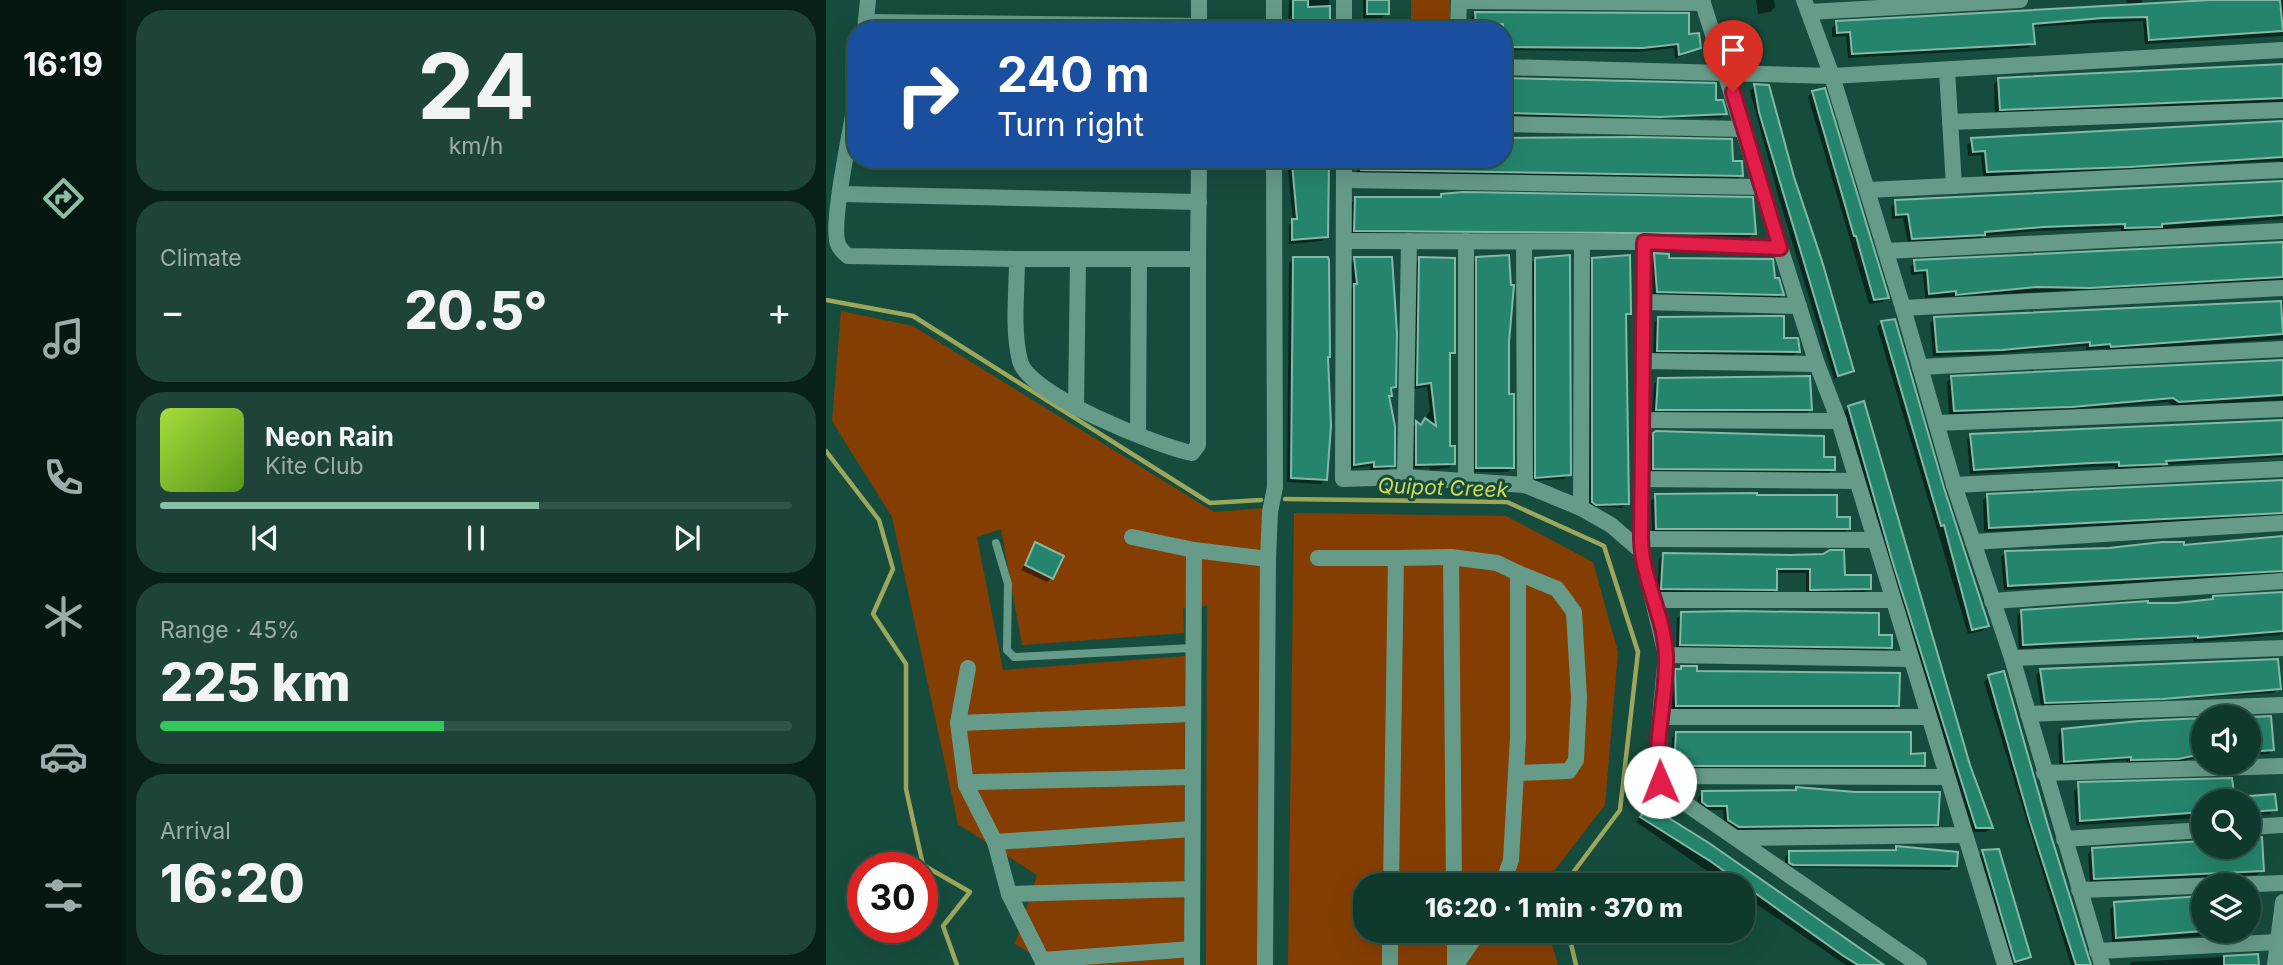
<!DOCTYPE html>
<meta charset="utf-8">
<style>
body{margin:0;font-family:Inter,sans-serif;background:#1e443a;color:#f1f3f6;height:100vh;display:flex;flex-direction:column;font-size:26px;white-space:nowrap}
*{box-sizing:border-box;margin:0}
p{font-size:23px;color:#9cacaa}
.icon{flex:none;width:38px;height:38px;fill:none;stroke:currentColor;stroke-width:2;stroke-linecap:round;stroke-linejoin:round}
.map{position:relative;flex:1;overflow:hidden}
.panel{display:flex;flex-direction:column;gap:10px;padding:10px;background:#091f19;width:700px}
.panel>*{flex:none}
.guide{position:absolute;left:21px;top:21px;width:665px;height:147px;border-radius:28px;box-shadow:0 7px 28px #0002,0 0 0 2px #30534a;background:#1a4fa0;color:#fff;overflow:hidden}
.fabs{position:absolute;left:1365px;top:705px;display:grid;gap:14px}
.fabs a{display:grid;place-items:center;width:70px;height:70px;border-radius:50%;background:#10392e;box-shadow:0 7px 28px #0002,0 0 0 2px #30534a;font-size:35px}
.speed{position:absolute;left:21px;top:852px;display:flex;gap:14px;font-size:35px;font-weight:700;text-align:center}
.speed>*{display:grid;place-content:center;width:91px;height:91px;border-radius:50%;background:#10392e;box-shadow:0 7px 28px #0002,0 0 0 2px #30534a;line-height:1}
.speed .limit{border:10px solid #d22;background:#fff;color:#111}
.pin{position:absolute;display:grid;place-items:center;width:60px;height:60px;color:#fff;margin:-72px -30px;border-radius:50% 50% 50% 0;rotate:-45deg;box-shadow:0 0 7px #0007}
.pin .icon{rotate:45deg}
.me{position:absolute;width:77px;margin:-38px;rotate:359deg;stroke-linejoin:round;filter:drop-shadow(0 0 5px #0008)}
.turn{display:flex;align-items:center;gap:24px;height:147px;padding:0 35px;font-size:32px}
.turn .icon{width:91px;height:91px;stroke-width:2.5}
.turn b{display:block;font-size:49px;line-height:60px}
.big{font-size:52px;font-weight:800;line-height:1.1}
.panel .card{flex:1;display:flex;flex-direction:column;justify-content:center;gap:10px;min-width:0;padding:0 24px;border-radius:28px;background:#1e443a}
.panel .dial{align-items:center;gap:0}
.dial b{font-size:91px;line-height:1}
.song{display:flex;align-items:center;gap:21px}
.cover{width:84px;height:84px;border-radius:10px;background:linear-gradient(135deg,hsl(80 70% 55%),hsl(90 70% 35%))}
.played{height:7px;border-radius:4px;background:linear-gradient(90deg,#8abfa5 60%,#30534a 60%)}
.keys{display:flex;justify-content:space-around;direction:ltr}
.heat{display:flex;justify-content:space-between;align-items:center;font-size:38px;direction:ltr}
.charge{height:10px;border-radius:5px;background:linear-gradient(90deg,#34c759 45%,#30534a 0)}
.trip{position:absolute;left:527px;top:873px;width:402px;height:70px;border-radius:28px;background:#10392e;box-shadow:0 7px 28px #0002,0 0 0 2px #30534a;font-weight:800;line-height:70px;text-align:center}
main{display:flex;flex:1;min-height:0}
.dock{display:flex;flex-direction:column;width:126px;justify-content:space-around;align-items:center;background:#061712;color:#9cacaa}
.dock .icon{width:49px;height:49px}
.dock .active{color:#8abfa5}
.dock b{font-size:32px;color:#f1f3f6}
.map>svg:first-child{display:block}
.green{fill:#853e02}
.shadow{fill:#0007}
.lines{fill:none;stroke-linecap:round;stroke-linejoin:round}
.stream{stroke:#9ca75c;stroke-width:4.5}
.building{fill:#25856c;stroke:#84b9a7;stroke-width:2}
.service{stroke:#669b89;stroke-width:8}
.minor{stroke:#669b89;stroke-width:16}
.route-casing{stroke:#92132f;stroke-width:18}
.route{stroke:#e11d48;stroke-width:12}
.labels{text-anchor:middle;stroke-width:6;stroke-linejoin:round;paint-order:stroke}
.water-label{font-size:21px;font-style:italic;fill:#d3d959;stroke:#164c3d}
</style>
<main>
<nav class="dock">
<b>16:19</b>
<svg class="icon active" aria-label="directions" viewBox="0 0 24 24"><path d="M12 3l9 9-9 9-9-9zM9 14v-3h6M13 9l2 2-2 2"/></svg>
<svg class="icon" aria-label="music" viewBox="0 0 24 24"><path d="M9 18V5l10-2v13"/><circle cx="6" cy="18" r="3"/><circle cx="16" cy="16" r="3"/></svg>
<svg class="icon" aria-label="phone" viewBox="0 0 24 24"><path d="M5 4h4l2 5-3 2q2 4 5 5l2-3 5 2v4C11 20 4 13 5 4z"/></svg>
<svg class="icon" aria-label="climate" viewBox="0 0 24 24"><path d="M12 3v18M4 7l16 10M4 17L20 7"/></svg>
<svg class="icon" aria-label="car" viewBox="0 0 24 24"><path d="M5 17H2v-5l4-1 3-4h7l3 4 3 1v5h-3M9 17h6M6 11h13"/><circle cx="7" cy="17" r="2"/><circle cx="17" cy="17" r="2"/></svg>
<svg class="icon" aria-label="filters" viewBox="0 0 24 24"><path d="M4 7h16M4 17h16"/><circle cx="9" cy="7" r="2"/><circle cx="15" cy="17" r="2"/></svg>
</nav>
<section class="panel">
<div class="card dial"><b>24</b><p>km/h</p></div>
<div class="card"><p>Climate</p>
<div class="heat"><a>−</a><b class="big">20.5°</b><a>+</a></div>
</div>
<div class="card">
<div class="song"><i class="cover"></i><div><b>Neon Rain</b><p>Kite Club</p></div></div>
<div class="played"></div>
<div class="keys"><svg class="icon" aria-label="previous" viewBox="0 0 24 24"><path d="M18 5L8 12l10 7zM5 5v14"/></svg><svg class="icon" aria-label="pause" viewBox="0 0 24 24"><path d="M8 5v14M16 5v14"/></svg><svg class="icon" aria-label="next" viewBox="0 0 24 24"><path d="M6 5l10 7-10 7zM19 5v14"/></svg></div>
</div>
<div class="card"><p>Range · 45%</p><b class="big">225 km</b><div class="charge"></div></div>
<div class="card"><p>Arrival</p><b class="big">16:20</b></div>
</section>
<div class="map">
<svg width="1457" height="965" viewBox="0 0 1457 965">
<rect width="100%" height="100%" fill="#164c3d"/>
<!-- green -->
<g class="green">
<rect x="585" y="0" width="39" height="28"/>
<polygon points="15,311 87,326 388,512 438,508 433,965 380,965 381,606 357,608 358,633 196,645 175,529 151,537 177,670 359,656 358,965 224,965 189,944 211,875 132,824 66,517 6,421"/>
<polygon points="468,513 680,516 767,562 792,652 779,805 717,885 539,886 539,931 722,931 732,965 462,965"/>
</g>
<!-- shadow -->
<g class="shadow">
<polygon points="463,0 503,0 503,30 462,30"/>
<polygon points="537,0 561,0 561,13 556,18 537,18"/>
<polygon points="930,0 948,0 949,7 944,12 932,14"/>
<polygon points="1300,0 1316,0 1316,6 1386,0 1457,0 1457,36 1319,44 1317,21 1271,23 1206,27 1207,43 1202,48 1022,58 1020,36 1006,37 1006,28 1011,23 1301,5"/>
<polygon points="650,13 861,36 873,48 849,59 848,48 811,52 677,50 677,30 646,30 645,18"/>
<polygon points="1457,65 1457,104 1451,102 1169,114 1168,84 1173,79"/>
<polygon points="677,80 889,102 899,114 895,118 677,117"/>
<polygon points="928,86 942,86 966,177 1026,370 1008,379 953,199 924,91"/>
<polygon points="986,92 1061,298 1056,302 1043,304 982,97"/>
<polygon points="1457,123 1457,164 1454,164 1454,161 1370,165 1157,177 1155,155 1142,156 1141,145 1146,140"/>
<polygon points="461,159 501,159 500,237 496,241 463,244 463,225 467,221"/>
<polygon points="530,159 905,163 915,176 911,180 531,174"/>
<polygon points="1457,182 1457,219 1329,231 1295,233 1295,228 1211,231 1156,236 1153,240 1082,243 1077,218 1066,219 1065,207 1070,202"/>
<polygon points="616,195 928,233 923,238 524,235 525,203 530,198 612,199"/>
<polygon points="1457,243 1457,280 1099,298 1097,274 1085,275 1084,267 1089,262"/>
<polygon points="829,255 947,280 956,295 952,299 827,296 825,259"/>
<polygon points="468,259 499,479 495,484 461,482 463,263"/>
<polygon points="529,259 568,386 562,398 567,465 562,470 544,471 544,466 523,469 524,290 527,287 524,264"/>
<polygon points="594,259 628,353 622,358 623,448 628,463 623,468 604,470 603,467 586,469 586,428 591,424 594,426 604,411 601,387 587,389 589,264"/>
<polygon points="651,259 681,342 687,467 682,472 647,472 647,263"/>
<polygon points="709,259 743,474 738,479 705,481 705,264"/>
<polygon points="767,260 803,313 798,318 801,503 796,508 762,506 762,265"/>
<polygon points="1457,303 1457,339 1280,351 1280,348 1260,350 1260,346 1170,354 1107,356 1104,323 1109,319"/>
<polygon points="833,319 972,352 967,356 827,355 828,323"/>
<polygon points="1056,322 1116,489 1161,626 1156,631 1142,634 1051,327"/>
<polygon points="1457,362 1457,400 1348,406 1342,402 1240,411 1123,415 1121,382 1125,378"/>
<polygon points="833,379 984,410 980,414 826,414 828,384"/>
<polygon points="1023,407 1165,828 1160,832 1145,832 1018,412"/>
<polygon points="1453,425 1457,425 1457,457 1337,465 1334,468 1289,470 1289,466 1260,467 1144,474 1141,440 1145,436"/>
<polygon points="889,433 889,436 996,459 1007,469 1003,474 823,472 823,439 827,435"/>
<polygon points="1457,480 1457,517 1158,532 1157,500 1162,496"/>
<polygon points="830,496 1023,529 1018,533 826,533 825,501"/>
<polygon points="210,544 226,578 221,582 195,570"/>
<polygon points="1356,547 1457,570 1452,575 1178,590 1175,557 1180,552"/>
<polygon points="837,554 1002,555 1017,577 1043,589 1038,593 980,593 980,573 950,573 950,589 945,593 831,593 833,559"/>
<polygon points="1455,593 1457,632 1454,635 1368,642 1367,639 1193,649 1191,616 1196,611 1385,601 1388,598"/>
<polygon points="856,614 1064,647 1060,652 850,649 851,618"/>
<polygon points="855,668 869,673 1071,706 1066,710 846,710 845,676"/>
<polygon points="1215,670 1453,688 1448,693 1215,707 1210,675"/>
<polygon points="1163,677 1220,827 1264,965 1245,965 1158,682"/>
<polygon points="1443,718 1447,749 1442,754 1423,755 1423,719"/>
<polygon points="1377,720 1377,757 1346,763 1301,764 1300,760 1233,766 1232,735 1236,730"/>
<polygon points="850,733 1083,755 1097,766 1092,771 844,770 846,738"/>
<polygon points="1253,786 1407,800 1448,795 1449,809 1444,814 1423,815 1423,802 1377,802 1377,818 1250,825 1248,791"/>
<polygon points="971,789 1110,824 1105,829 907,831 898,825 897,810 876,810 872,807 872,798 876,793 967,792"/>
<polygon points="822,807 1059,965 1020,965 1011,959 917,895 917,886 903,886 810,822"/>
<polygon points="1423,838 1435,838 1436,870 1431,875 1264,883 1262,854 1266,849 1377,842 1377,847 1423,847"/>
<polygon points="1071,848 1129,865 1124,870 959,867 959,857 964,853 1067,852"/>
<polygon points="1157,851 1203,957 1198,961 1185,965 1153,856"/>
<polygon points="1427,896 1429,929 1424,933 1286,942 1284,909 1289,904 1377,899 1377,931 1423,931 1423,897"/>
<polygon points="1430,955 1431,965 1303,965 1306,962"/>
</g>
<g class="lines">
<!-- stream -->
<g class="stream">
<polyline points="0,300 87,316 384,503 435,500"/>
<polyline points="0,451 53,520 67,569 47,614 80,664 80,789 97,865 144,892 117,926 131,965"/>
<polyline points="459,499 681,502 778,546 812,652 794,810 737,886"/>
<polyline points="742,931 750,965"/>
</g>
</g>
<!-- building -->
<g class="building">
<polygon points="467,0 482,0 482,7 504,6 504,30 467,30"/>
<rect x="541" y="0" width="22" height="14"/>
<polygon points="1384,0 1454,0 1457,31 1323,40 1321,17 1277,18 1207,24 1209,44 1026,54 1024,32 1011,33 1010,21"/>
<polygon points="649,12 863,13 863,34 873,33 875,48 853,55 852,44 817,48 677,47 677,24 650,26"/>
<polygon points="1457,64 1457,98 1174,110 1172,78"/>
<polygon points="677,78 890,83 890,100 897,100 901,114 834,117 679,113"/>
<polygon points="928,84 943,85 968,177 996,261 1028,371 1012,376 933,112"/>
<polygon points="999,88 1063,298 1048,300 1030,236 1028,236 986,91"/>
<polygon points="1457,121 1457,157 1304,167 1161,172 1159,151 1147,152 1145,138"/>
<polygon points="808,137 906,139 907,161 916,161 917,176 535,170 534,159 677,161 677,138"/>
<polygon points="484,159 503,159 502,237 466,240 466,219 471,219 466,164 485,163"/>
<polygon points="1457,181 1457,215 1336,224 1336,227 1299,228 1299,224 1217,227 1159,232 1159,235 1086,239 1082,214 1070,215 1069,200"/>
<polygon points="637,192 927,197 930,234 528,231 529,197 615,197 615,194"/>
<polygon points="1457,242 1457,277 1264,288 1210,287 1130,295 1130,291 1103,294 1101,270 1089,271 1088,260"/>
<polygon points="828,253 843,254 843,258 947,259 949,278 953,278 958,295 831,292"/>
<polygon points="683,255 685,285 688,285 683,342 683,394 688,394 688,468 650,468 650,257"/>
<polygon points="744,255 745,475 709,478 709,258"/>
<polygon points="804,255 805,314 800,314 803,504 770,505 766,502 766,258"/>
<polygon points="467,257 502,257 503,260 504,357 502,357 505,426 501,480 465,478"/>
<polygon points="528,257 566,257 571,333 570,387 565,388 566,396 563,396 569,426 569,466 548,467 548,462 528,465 528,284 531,284"/>
<polygon points="593,257 629,258 629,353 624,353 624,446 629,446 629,464 590,465 590,421 595,425 599,418 610,426 605,383 591,385"/>
<polygon points="1455,301 1457,334 1285,347 1284,344 1264,346 1264,342 1176,350 1111,352 1108,317"/>
<polygon points="937,316 958,316 958,338 972,338 974,352 831,351 832,317"/>
<polygon points="1069,319 1118,488 1163,626 1146,630 1118,525 1115,526 1055,321"/>
<polygon points="1457,360 1457,395 1353,402 1347,398 1246,407 1128,411 1125,376"/>
<polygon points="984,376 986,410 830,410 832,378"/>
<polygon points="1038,401 1144,765 1167,828 1150,828 1066,560 1022,406"/>
<polygon points="1457,420 1457,454 1340,461 1341,464 1293,466 1293,462 1266,463 1148,470 1144,434"/>
<polygon points="830,431 998,436 998,457 1009,457 1009,470 827,469 827,433"/>
<polygon points="1457,480 1457,513 1163,528 1161,494"/>
<polygon points="931,493 931,495 1011,495 1011,517 1024,517 1024,529 830,529 829,494"/>
<polygon points="1457,536 1457,571 1182,586 1179,551 1283,548 1336,542 1358,542 1358,545"/>
<polygon points="209,542 238,556 227,579 199,565"/>
<polygon points="1004,550 1018,550 1019,575 1045,575 1045,589 984,590 984,569 951,569 951,590 835,589 837,553 964,555 997,554"/>
<polygon points="1457,592 1457,631 1372,638 1372,636 1197,645 1195,610 1322,601 1322,603 1350,603 1387,599 1387,596"/>
<polygon points="907,611 1053,613 1053,635 1066,635 1066,648 854,645 855,612"/>
<polygon points="1452,659 1455,689 1337,699 1219,703 1214,669"/>
<polygon points="855,666 871,666 871,671 1074,673 1073,706 850,706 849,669 855,669"/>
<polygon points="1178,671 1222,826 1265,965 1250,965 1204,822 1162,675"/>
<polygon points="1445,716 1448,750 1423,752 1423,717"/>
<polygon points="1377,718 1377,754 1352,759 1305,760 1305,757 1238,762 1236,729 1313,721"/>
<polygon points="850,732 1085,732 1085,754 1099,753 1099,766 848,766"/>
<polygon points="1406,778 1409,802 1377,802 1377,812 1254,821 1252,782"/>
<polygon points="970,787 1029,792 1114,792 1112,825 913,827 902,820 901,806 881,806 876,802 876,791 970,790"/>
<polygon points="1449,794 1451,810 1423,812 1423,796"/>
<polygon points="822,805 883,843 1058,965 1032,965 1016,955 884,861 814,817"/>
<polygon points="1423,837 1436,837 1438,871 1268,879 1266,848 1377,841 1377,847 1423,847"/>
<polygon points="1070,846 1132,852 1131,866 967,865 963,863 963,851 1070,850"/>
<polygon points="1173,849 1205,957 1189,962 1156,850"/>
<polygon points="1377,896 1377,931 1290,938 1288,902"/>
<polygon points="1432,954 1433,965 1398,965 1398,956"/>
</g>
<g class="lines">
<!-- service -->
<polyline class="service" points="170,543 182,584 181,650 188,657 366,648"/>
<!-- minor -->
<g class="minor">
<polyline points="876,0 991,364 1013,421 1179,965"/>
<polyline points="978,0 1006,76 1077,308 1128,485 1186,658 1276,965"/>
<polyline points="633,1 877,3"/>
<polyline points="983,12 1194,0"/>
<polyline points="40,22 373,26"/>
<polyline points="39,30 42,0"/>
<polyline points="373,30 373,0"/>
<polyline points="448,30 448,0"/>
<polyline points="518,30 518,0"/>
<polyline points="632,30 633,0"/>
<polyline points="677,67 1006,76 1457,50"/>
<polyline points="1121,70 1128,186"/>
<path d="M30 97C26 127 4 223 12 244 14 250 18 253 22 256L191 259C191 292 186 329 194 361 202 395 332 446 366 453L372 445V259H191"/>
<polyline points="1124,122 1457,110"/>
<polyline points="677,124 918,129"/>
<polyline points="518,159 517,479 579,477 699,485 755,508 785,525 815,551 840,655 834,717 833,776 837,788 1093,965"/>
<polyline points="518,180 936,187"/>
<polyline points="1041,190 1457,170"/>
<polyline points="14,194 373,202"/>
<polyline points="518,241 818,242 954,248"/>
<polyline points="698,242 699,485"/>
<polyline points="1060,251 1457,231"/>
<polyline points="372,259 373,159"/>
<polyline points="817,302 973,306"/>
<polyline points="1077,308 1457,288"/>
<polyline points="817,361 991,364"/>
<polyline points="1094,367 1457,349"/>
<polyline points="250,408 252,259"/>
<polyline points="816,420 1013,421"/>
<polyline points="1110,423 1457,409"/>
<polyline points="312,433 313,260"/>
<polyline points="579,477 583,241"/>
<polyline points="640,479 640,241"/>
<polyline points="816,479 1031,481"/>
<polyline points="1128,485 1457,469"/>
<polyline points="755,508 756,242"/>
<polyline points="306,537 368,550 442,559"/>
<polyline points="815,539 1049,540"/>
<polyline points="1147,542 1457,523"/>
<polyline points="815,551 818,242"/>
<polyline points="492,558 570,558"/>
<polyline points="827,600 1067,600"/>
<polyline points="1166,601 1457,581"/>
<polyline points="840,655 1085,659"/>
<polyline points="1186,658 1457,648"/>
<polyline points="366,714 132,723 140,785 150,782 366,777"/>
<polyline points="1202,714 1457,705"/>
<polyline points="834,717 1102,717"/>
<polyline points="132,723 142,668"/>
<polyline points="690,773 743,771 750,760 753,698 748,612 731,589 692,573"/>
<polyline points="1218,773 1457,766"/>
<polyline points="833,776 1120,777"/>
<polyline points="140,785 169,842"/>
<polyline points="1423,827 1457,825"/>
<polyline points="366,829 169,842 183,894 366,889"/>
<polyline points="910,838 1138,835"/>
<polyline points="1238,839 1377,830"/>
<polyline points="565,886 570,558 625,557"/>
<polyline points="628,886 625,557 671,563 692,573 692,737 685,860 676,886"/>
<polyline points="1253,890 1457,883"/>
<polyline points="183,894 216,960"/>
<polyline points="629,931 629,965"/>
<polyline points="1271,951 1452,942"/>
<polyline points="218,965 216,960 366,949"/>
<polyline points="366,965 368,550"/>
<polyline points="439,965 442,559 444,512 449,487 448,159"/>
<polyline points="564,965 564,931"/>
<polyline points="630,965 653,931"/>
<polyline points="1449,965 1457,902"/>
</g>
</g>
<g class="lines">
<defs>
<path id="route" d="M834 782C827 741 841 698 840 657 839 617 816 580 815 539L818 242 954 248 907 92"/>
</defs>
<!-- route casing -->
<use href="#route" class="route-casing"/>
<!-- route -->
<use href="#route" class="route"/>
</g>
<g class="labels">
<!-- water labels -->
<g class="water-label">
<text transform="translate(617 488) rotate(2)" y="7">Quipot Creek</text>
</g>
</g>
</svg>
<div class="fabs">
<a><svg class="icon" aria-label="sound" viewBox="0 0 24 24"><path d="M4 9h4l5-4v14l-5-4H4zM17 9q2 3 0 6"/></svg></a>
<a><svg class="icon" aria-label="search" viewBox="0 0 24 24"><circle cx="10" cy="10" r="6"/><path d="M15 15l6 6"/></svg></a>
<a><svg class="icon" aria-label="layers" viewBox="0 0 24 24"><path d="M12 4l9 5-9 5-9-5zM3 14l9 5 9-5"/></svg></a>
</div>
<div class="speed"><div class="limit">30</div></div>
<div class="pin" style="left:907px;top:92px;background:#d93025"><svg class="icon" aria-label="arrive" viewBox="0 0 24 24"><path d="M6 21V4h12l-3 4 3 4H6"/></svg></div>
<svg class="me" style="left:834px;top:782px" viewBox="-20 -20 40 40"><circle r="19" fill="#fff"/><path d="M0-13L10 11 0 6-10 11z" fill="#e11d48"/></svg>
<div class="trip">16:20 · 1 min · 370 m</div>
<div class="guide">
<div class="turn"><svg class="icon" aria-label="right" viewBox="0 0 24 24"><path d="M7 20v-9h11M14 6l5 5-5 5"/></svg><div><b>240 m</b>Turn right</div></div>
</div>
</div>
</main>
